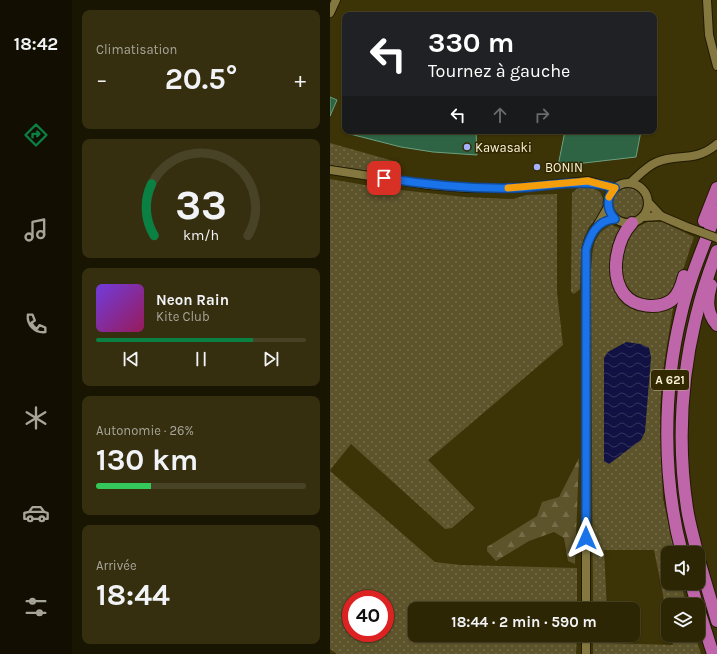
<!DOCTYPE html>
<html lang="fr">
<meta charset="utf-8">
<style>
body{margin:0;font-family:Karla,sans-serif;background:#352e0f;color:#f1f3f6;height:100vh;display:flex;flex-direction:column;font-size:15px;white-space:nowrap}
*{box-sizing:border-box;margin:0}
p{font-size:13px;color:#a7a59a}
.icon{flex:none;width:22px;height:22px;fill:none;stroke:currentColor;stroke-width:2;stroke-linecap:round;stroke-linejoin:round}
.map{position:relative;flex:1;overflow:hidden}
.sheet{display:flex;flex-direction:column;gap:10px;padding:10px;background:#191503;width:258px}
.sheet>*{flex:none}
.guide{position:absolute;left:12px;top:12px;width:315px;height:122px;border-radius:8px;box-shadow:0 1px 3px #0004,0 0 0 1px #484327;background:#202124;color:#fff;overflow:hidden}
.controls{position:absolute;left:331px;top:546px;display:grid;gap:8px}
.controls a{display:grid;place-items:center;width:44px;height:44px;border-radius:8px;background:#2d2605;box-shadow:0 1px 3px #0004,0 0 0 1px #484327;font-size:20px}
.speed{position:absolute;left:12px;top:590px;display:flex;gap:8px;font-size:20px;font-weight:700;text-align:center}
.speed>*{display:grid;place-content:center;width:52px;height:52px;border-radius:50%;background:#2d2605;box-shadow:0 1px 3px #0004,0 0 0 1px #484327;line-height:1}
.speed .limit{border:6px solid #d22;background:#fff;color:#111}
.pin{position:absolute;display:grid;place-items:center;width:34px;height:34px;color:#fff;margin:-17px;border-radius:8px;box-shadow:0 2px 6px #0006}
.me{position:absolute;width:44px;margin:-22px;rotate:0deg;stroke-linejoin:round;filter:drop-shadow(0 0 3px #0008)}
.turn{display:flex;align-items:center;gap:14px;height:84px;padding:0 20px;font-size:18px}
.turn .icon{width:52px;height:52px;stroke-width:2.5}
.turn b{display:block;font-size:28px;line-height:34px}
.lanes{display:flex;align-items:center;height:38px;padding:0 20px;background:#0003;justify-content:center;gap:20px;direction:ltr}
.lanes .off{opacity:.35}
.big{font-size:30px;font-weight:700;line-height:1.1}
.sheet .widget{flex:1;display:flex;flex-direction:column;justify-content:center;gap:6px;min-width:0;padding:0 14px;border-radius:8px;background:#352e0f}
.sheet .dial{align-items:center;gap:0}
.dial svg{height:104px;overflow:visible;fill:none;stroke:#484327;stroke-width:7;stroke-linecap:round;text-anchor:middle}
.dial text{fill:#f1f3f6;stroke:none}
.song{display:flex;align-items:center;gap:12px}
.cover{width:48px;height:48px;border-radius:6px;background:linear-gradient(135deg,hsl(260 70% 55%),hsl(330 70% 35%))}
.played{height:4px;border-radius:2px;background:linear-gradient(90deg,#0b8043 75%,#484327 75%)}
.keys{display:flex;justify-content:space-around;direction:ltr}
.heat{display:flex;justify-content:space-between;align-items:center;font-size:22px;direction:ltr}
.charge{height:6px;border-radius:3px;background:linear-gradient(90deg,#34c759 26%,#484327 0)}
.trip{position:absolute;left:78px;top:602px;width:232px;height:40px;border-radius:8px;background:#2d2605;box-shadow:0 1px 3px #0004,0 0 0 1px #484327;font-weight:700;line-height:40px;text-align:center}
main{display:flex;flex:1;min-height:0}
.dock{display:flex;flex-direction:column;width:72px;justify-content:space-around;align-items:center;background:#120f02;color:#a7a59a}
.dock .icon{width:28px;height:28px}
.dock .active{color:#0b8043}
.dock b{font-size:18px;color:#f1f3f6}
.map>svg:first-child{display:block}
.grass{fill:url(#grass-dots);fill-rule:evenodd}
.forest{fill:url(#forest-firs)}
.water{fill:url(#water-waves)}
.building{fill:#2e6344;stroke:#6ba17f}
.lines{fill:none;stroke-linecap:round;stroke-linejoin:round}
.minor-casing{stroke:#211b00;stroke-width:10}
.highway-casing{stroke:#211b00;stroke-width:14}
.minor{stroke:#847740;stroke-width:8}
.highway{stroke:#bf66ab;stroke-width:12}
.minor-bridge-casing{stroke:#211b00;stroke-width:10;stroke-linecap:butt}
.minor-bridge{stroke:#847740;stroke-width:8}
.route-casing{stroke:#114b97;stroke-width:10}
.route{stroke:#1a73e8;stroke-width:7}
.slow{stroke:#f59e0b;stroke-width:7}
.poi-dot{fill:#a5b1fc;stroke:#322900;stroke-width:1.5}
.labels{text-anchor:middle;stroke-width:3;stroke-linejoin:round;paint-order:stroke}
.shield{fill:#322900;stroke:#bdb595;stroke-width:1}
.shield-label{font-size:12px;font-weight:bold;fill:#f8f1d5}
.poi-label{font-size:13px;fill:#f8f1d5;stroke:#322900;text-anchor:start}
</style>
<main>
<nav class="dock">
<b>18:42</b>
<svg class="icon active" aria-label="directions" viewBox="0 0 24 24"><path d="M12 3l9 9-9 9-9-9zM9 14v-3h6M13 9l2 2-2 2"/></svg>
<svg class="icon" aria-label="music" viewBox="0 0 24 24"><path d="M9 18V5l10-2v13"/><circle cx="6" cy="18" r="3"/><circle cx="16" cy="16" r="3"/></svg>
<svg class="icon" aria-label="phone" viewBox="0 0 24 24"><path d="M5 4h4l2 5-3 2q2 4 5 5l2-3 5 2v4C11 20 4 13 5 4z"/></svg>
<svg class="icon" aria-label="climate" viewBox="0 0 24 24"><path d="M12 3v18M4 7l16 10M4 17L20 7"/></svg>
<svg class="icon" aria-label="car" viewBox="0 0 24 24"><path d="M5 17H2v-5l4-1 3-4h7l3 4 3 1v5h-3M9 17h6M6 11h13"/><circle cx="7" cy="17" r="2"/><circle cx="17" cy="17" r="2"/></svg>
<svg class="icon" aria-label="filters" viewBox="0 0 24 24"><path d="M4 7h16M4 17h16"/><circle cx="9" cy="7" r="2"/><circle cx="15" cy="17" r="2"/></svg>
</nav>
<section class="sheet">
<div class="widget"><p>Climatisation</p>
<div class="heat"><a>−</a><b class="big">20.5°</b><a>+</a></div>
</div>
<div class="widget dial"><svg viewBox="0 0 100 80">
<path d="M14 69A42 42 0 1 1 86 69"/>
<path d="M14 69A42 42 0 0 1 12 29" stroke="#0b8043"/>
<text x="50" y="56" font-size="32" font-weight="700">33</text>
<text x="50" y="72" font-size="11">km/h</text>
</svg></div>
<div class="widget">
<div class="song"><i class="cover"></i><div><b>Neon Rain</b><p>Kite Club</p></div></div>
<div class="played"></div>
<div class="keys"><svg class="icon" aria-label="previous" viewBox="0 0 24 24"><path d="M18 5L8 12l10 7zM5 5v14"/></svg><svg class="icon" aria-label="pause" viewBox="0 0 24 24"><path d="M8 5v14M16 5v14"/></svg><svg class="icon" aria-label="next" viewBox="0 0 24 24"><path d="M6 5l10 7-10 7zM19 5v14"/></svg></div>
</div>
<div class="widget"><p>Autonomie · 26%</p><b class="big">130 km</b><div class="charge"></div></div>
<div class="widget"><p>Arrivée</p><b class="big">18:44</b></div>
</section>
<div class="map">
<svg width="387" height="654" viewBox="0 0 387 654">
<defs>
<pattern id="grass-dots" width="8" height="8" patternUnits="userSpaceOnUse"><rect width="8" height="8" fill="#5d542c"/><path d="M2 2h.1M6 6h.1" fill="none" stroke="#756d4a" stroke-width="1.8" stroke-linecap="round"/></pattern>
<pattern id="forest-firs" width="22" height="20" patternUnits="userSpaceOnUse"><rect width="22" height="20" fill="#5d542c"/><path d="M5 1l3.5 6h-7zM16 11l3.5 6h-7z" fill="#756d4a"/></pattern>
<pattern id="water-waves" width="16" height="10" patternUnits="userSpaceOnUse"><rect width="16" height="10" fill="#111143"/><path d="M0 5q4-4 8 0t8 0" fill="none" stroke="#34345d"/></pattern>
</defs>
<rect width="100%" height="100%" fill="#3c3307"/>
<!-- grass -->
<g class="grass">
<polygon points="0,143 67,162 65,177 0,166"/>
<polygon points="0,179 52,188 135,197 183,199 196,195 227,194 227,292 233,345 98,460 145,508 122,528 115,529 21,444 0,470"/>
<circle cx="298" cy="203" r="15"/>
<polygon points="248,188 263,188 270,192 273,198 272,212 259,227 253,240 251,252 250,289 244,294 241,292 242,193"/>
<path d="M318 222H332L364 237C358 252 349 294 331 300 326 301 318 301 312 301L297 291 291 272 294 248 304 228Z"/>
<path d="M281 225 292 229 283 272 304 308 344 302 332 376 330 410 333 499 345 553H338V583H351L356 605H338V620L324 550H274L277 609H263L261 271C263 251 261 235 281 225Z"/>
<path d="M0 471 105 562 131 565 247 568V609H85V635H247L246 654H7L0 649ZM21 599H55V633H21Z"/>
<polygon points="263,635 278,635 279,643 343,645 341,635 365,635 371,654 263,654"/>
</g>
<!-- forest -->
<polygon class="forest" points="249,458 245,564 238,561 234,538 224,532 199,541 166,561 157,551 157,547 207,516 212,502 229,497"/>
<!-- water -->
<polygon class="water" points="296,342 311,344 319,348 321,357 315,432 311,440 279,464 274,461 274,358 278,352"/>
<!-- building -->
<g class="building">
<polygon points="0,97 7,100 0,116"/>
<polygon points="16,131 146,131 147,155 103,152 71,147 16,133"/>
<polygon points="235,131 311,131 306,157 228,166"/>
</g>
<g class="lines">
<defs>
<g id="minor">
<polyline points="377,0 379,35 387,66"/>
<polyline points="0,13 6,0"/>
<polyline points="0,170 99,185 138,188 187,188 258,181 285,188"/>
<path d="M300 183C308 176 317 166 327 162 348 153 365 163 387 144"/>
<circle cx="298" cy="203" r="20"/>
<polyline points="318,202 331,216 357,227"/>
<polyline points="313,217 331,216"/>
<polyline points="256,609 256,250 260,238 278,207"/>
<polyline points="256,635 256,654"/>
</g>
<g id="highway">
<polyline points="374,221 387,188"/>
<path d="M302 223C287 239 279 274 294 294 304 307 328 310 342 300 349 294 352 284 354 276"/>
<path d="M381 285C377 299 376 313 387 325"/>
<path d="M352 553C332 478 333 389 351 315 359 279 374 245 387 211"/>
<path d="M367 553C364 538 359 523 357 508 344 422 355 332 387 251"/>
<polyline points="368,557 387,621"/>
<polyline points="361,583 367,605"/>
<polyline points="368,607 383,654"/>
</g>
</defs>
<!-- minor casing -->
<use href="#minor" class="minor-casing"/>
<!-- highway casing -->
<use href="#highway" class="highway-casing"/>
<!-- minor -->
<use href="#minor" class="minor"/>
<!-- highway -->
<use href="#highway" class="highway"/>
<defs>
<polyline id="minor-bridge" points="357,227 387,238"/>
</defs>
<!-- minor-bridge casing -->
<use href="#minor-bridge" class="minor-bridge-casing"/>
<!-- minor-bridge -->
<use href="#minor-bridge" class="minor-bridge"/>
</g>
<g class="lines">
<defs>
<path id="route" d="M54 178C98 185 141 189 185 188 222 187 249 177 285 188 276 197 276 209 285 219 267 220 260 235 256 250V538"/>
</defs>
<!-- route casing -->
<use href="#route" class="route-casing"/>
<!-- route -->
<use href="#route" class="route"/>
<!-- slow -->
<polyline class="slow" points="178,188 258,181 285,188 279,197"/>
</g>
<!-- markers -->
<g class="poi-dot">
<circle cx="137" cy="147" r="4"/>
<circle cx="207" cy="167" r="4"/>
</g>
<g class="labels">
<!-- shield labels -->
<rect class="shield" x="321" y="370" width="38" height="20" rx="3"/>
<g class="shield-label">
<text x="340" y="384">A 621</text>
</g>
<!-- poi labels -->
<g class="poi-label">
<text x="145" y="152">Kawasaki</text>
<text x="215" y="172">BONIN</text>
</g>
</g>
</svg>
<div class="controls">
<a><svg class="icon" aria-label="sound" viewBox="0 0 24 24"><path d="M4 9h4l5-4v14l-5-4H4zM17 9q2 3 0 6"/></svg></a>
<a><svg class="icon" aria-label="layers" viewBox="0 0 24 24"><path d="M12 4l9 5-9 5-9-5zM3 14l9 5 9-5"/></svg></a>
</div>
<div class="speed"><div class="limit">40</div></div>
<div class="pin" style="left:54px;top:178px;background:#d93025"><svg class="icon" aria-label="arrive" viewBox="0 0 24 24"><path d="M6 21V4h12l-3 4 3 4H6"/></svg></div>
<svg class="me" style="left:256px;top:538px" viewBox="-20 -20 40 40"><path d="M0-17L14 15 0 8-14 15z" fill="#1a73e8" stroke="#fff" stroke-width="4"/></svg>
<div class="trip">18:44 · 2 min · 590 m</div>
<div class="guide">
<div class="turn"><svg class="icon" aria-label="left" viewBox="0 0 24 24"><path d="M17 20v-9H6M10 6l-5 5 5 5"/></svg><div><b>330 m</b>Tournez à gauche</div></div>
<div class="lanes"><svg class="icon" aria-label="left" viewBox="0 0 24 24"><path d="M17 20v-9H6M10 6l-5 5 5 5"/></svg><svg class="icon off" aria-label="ahead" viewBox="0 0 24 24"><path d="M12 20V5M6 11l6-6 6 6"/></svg><svg class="icon off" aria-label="right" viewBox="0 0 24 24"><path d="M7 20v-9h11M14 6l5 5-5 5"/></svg></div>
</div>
</div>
</main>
